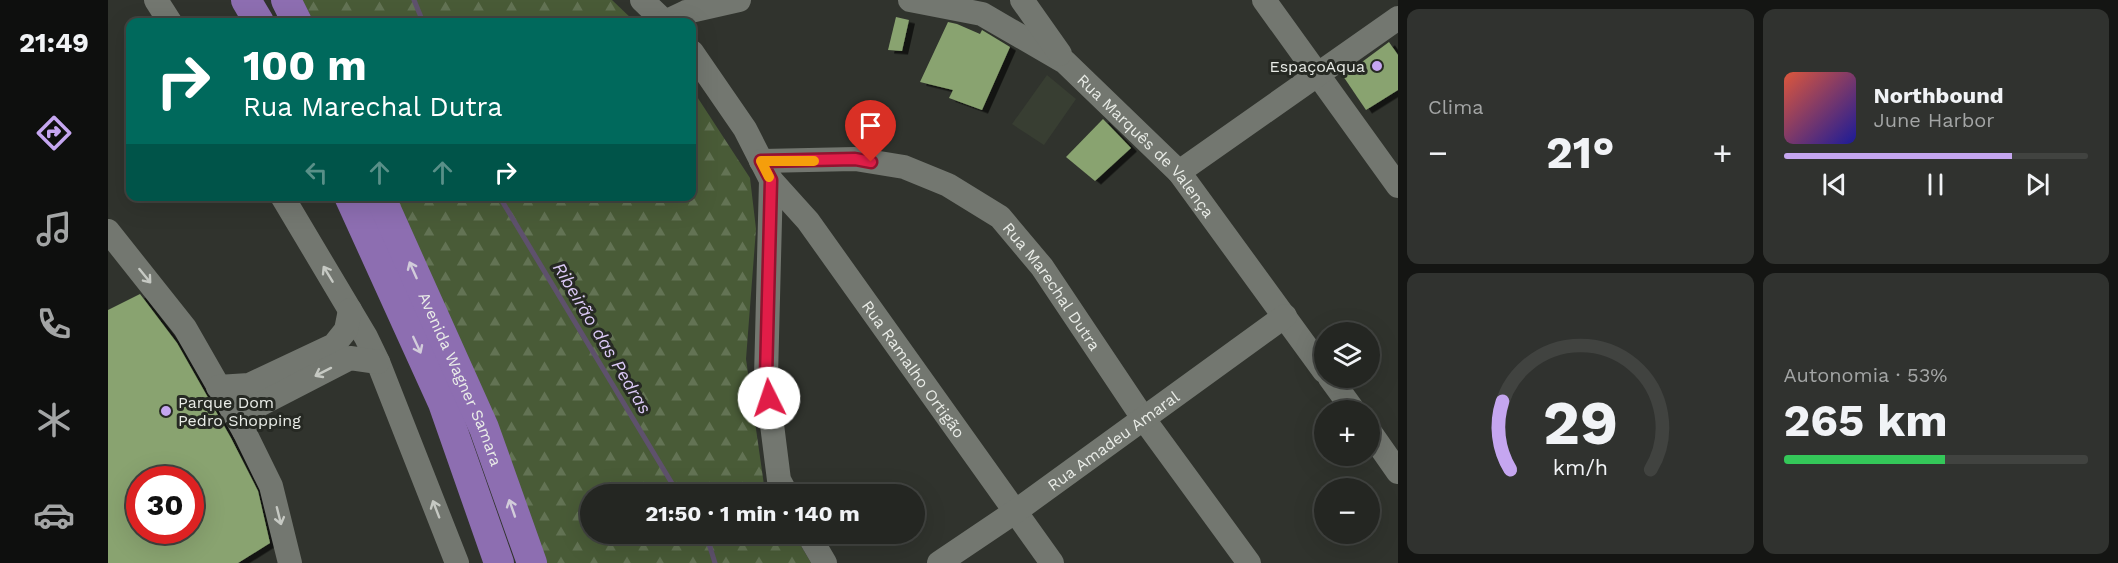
<!DOCTYPE html>
<html lang="pt">
<meta charset="utf-8">
<style>
body{margin:0;font-family:"Work Sans",sans-serif;background:#30322f;color:#f1f3f6;height:100vh;display:flex;flex-direction:column;font-size:22px;white-space:nowrap}
*{box-sizing:border-box;margin:0}
p{font-size:20px;color:#a3a5a5}
.icon{flex:none;width:33px;height:33px;fill:none;stroke:currentColor;stroke-width:2;stroke-linecap:round;stroke-linejoin:round}
.map{position:relative;flex:1;overflow:hidden}
.drawer{display:flex;flex-direction:column;gap:9px;padding:9px;background:#141513;width:720px}
.drawer>*{flex:none}
.banner{position:absolute;left:18px;top:18px;width:570px;height:183px;border-radius:12px;box-shadow:0 6px 24px #0002,0 0 0 2px #414340;background:#00695c;color:#fff;overflow:hidden}
.fabs{position:absolute;left:1206px;top:322px;display:grid;gap:12px}
.fabs a{display:grid;place-items:center;width:66px;height:66px;border-radius:50%;background:#242622;box-shadow:0 6px 24px #0002,0 0 0 2px #414340;font-size:30px}
.speed{position:absolute;left:18px;top:466px;display:flex;gap:12px;font-size:30px;font-weight:700;text-align:center}
.speed>*{display:grid;place-content:center;width:78px;height:78px;border-radius:50%;background:#242622;box-shadow:0 6px 24px #0002,0 0 0 2px #414340;line-height:1}
.speed .limit{border:9px solid #d22;background:#fff;color:#111}
.pin{position:absolute;display:grid;place-items:center;width:51px;height:51px;color:#fff;margin:-62px -26px;border-radius:50% 50% 50% 0;rotate:-45deg;box-shadow:0 0 6px #0007}
.pin .icon{rotate:45deg}
.me{position:absolute;width:66px;margin:-33px;rotate:356deg;stroke-linejoin:round;filter:drop-shadow(0 0 4px #0008)}
.turn{display:flex;align-items:center;gap:21px;height:126px;padding:0 18px;font-size:27px}
.turn .icon{width:78px;height:78px;stroke-width:2.5}
.turn b{display:block;font-size:42px;line-height:51px}
.lanes{display:flex;align-items:center;height:57px;padding:0 18px;background:#0003;justify-content:center;gap:30px;direction:ltr}
.lanes .off{opacity:.35}
.big{font-size:45px;font-weight:700;line-height:1.1}
.drawer .widget{flex:1;display:flex;flex-direction:column;justify-content:center;gap:9px;min-width:0;padding:0 21px;border-radius:12px;background:#30322f}
.drawer .dial{align-items:center;gap:0}
.dial svg{height:156px;overflow:visible;fill:none;stroke:#414340;stroke-width:7;stroke-linecap:round;text-anchor:middle}
.dial text{fill:#f1f3f6;stroke:none}
.song{display:flex;align-items:center;gap:18px}
.cover{width:72px;height:72px;border-radius:9px;background:linear-gradient(135deg,hsl(10 70% 55%),hsl(240 70% 35%))}
.played{height:6px;border-radius:3px;background:linear-gradient(90deg,#c5a6f0 75%,#414340 75%)}
.keys{display:flex;justify-content:space-around;direction:ltr}
.heat{display:flex;justify-content:space-between;align-items:center;font-size:33px;direction:ltr}
.charge{height:9px;border-radius:4px;background:linear-gradient(90deg,#34c759 53%,#414340 0)}
.drawer .tiles{flex:1;display:grid;gap:9px;grid-template-columns:repeat(2,1fr)}
.trip{position:absolute;left:472px;top:484px;width:345px;height:60px;border-radius:30px;background:#242622;box-shadow:0 6px 24px #0002,0 0 0 2px #414340;font-weight:700;line-height:60px;text-align:center}
main{display:flex;flex:1;min-height:0}
.dock{display:flex;flex-direction:column;width:108px;justify-content:space-around;align-items:center;background:#0e0f0e;color:#a3a5a5}
.dock .icon{width:42px;height:42px}
.dock .selected{color:#c5a6f0}
.dock b{font-size:27px;color:#f1f3f6}
.map>svg:first-child{display:block}
.built{fill:#383e32}
.forest{fill:url(#forest-firs)}
.lines{fill:none;stroke-linecap:round;stroke-linejoin:round}
.stream{stroke:#5e516c;stroke-width:5}
.building{fill:#89a370;fill-rule:evenodd;filter:url(#shadow)}
.minor{stroke:#737770;stroke-width:24}
.major{stroke:#8d6eb1;stroke-width:30}
.oneway{stroke:#d2ccda}
.oneway2{stroke:#c6c9c3}
.route-casing{stroke:#92132f;stroke-width:15}
.route{stroke:#e11d48;stroke-width:10}
.slow{stroke:#f59e0b;stroke-width:10}
.poi-dot{fill:#c5a6f0;stroke:#262923;stroke-width:2}
.labels{text-anchor:middle;stroke-width:6;stroke-linejoin:round;paint-order:stroke}
.poi-label{font-size:16px;fill:#e9ece7;stroke:#262923;text-anchor:end}
.street-label{font-size:16px;fill:#e9ece7;stroke:#262923}
.water-label{font-size:18px;font-style:italic;fill:#dbc9f6;stroke:#262923}
</style>
<main>
<nav class="dock">
<b>21:49</b>
<svg class="icon selected" aria-label="directions" viewBox="0 0 24 24"><path d="M12 3l9 9-9 9-9-9zM9 14v-3h6M13 9l2 2-2 2"/></svg>
<svg class="icon" aria-label="music" viewBox="0 0 24 24"><path d="M9 18V5l10-2v13"/><circle cx="6" cy="18" r="3"/><circle cx="16" cy="16" r="3"/></svg>
<svg class="icon" aria-label="phone" viewBox="0 0 24 24"><path d="M5 4h4l2 5-3 2q2 4 5 5l2-3 5 2v4C11 20 4 13 5 4z"/></svg>
<svg class="icon" aria-label="climate" viewBox="0 0 24 24"><path d="M12 3v18M4 7l16 10M4 17L20 7"/></svg>
<svg class="icon" aria-label="car" viewBox="0 0 24 24"><path d="M5 17H2v-5l4-1 3-4h7l3 4 3 1v5h-3M9 17h6M6 11h13"/><circle cx="7" cy="17" r="2"/><circle cx="17" cy="17" r="2"/></svg>
</nav>
<div class="map">
<svg width="1290" height="563" viewBox="0 0 1290 563">
<defs>
<pattern id="forest-firs" width="22" height="20" patternUnits="userSpaceOnUse" patternTransform="scale(1.5)"><rect width="22" height="20" fill="#495b37"/><path d="M5 1l3.5 6h-7zM16 11l3.5 6h-7z" fill="#637354"/></pattern>
<filter id="shadow"><feDropShadow dx="6" dy="3.5" stdDeviation="0" flood-color="#0009"/></filter>
</defs>
<rect width="100%" height="100%" fill="#30332d"/>
<!-- built -->
<polygon class="built" points="939,75 968,99 936,145 904,124"/>
<!-- forest -->
<g class="forest">
<polygon points="194,0 504,0 527,22 206,22"/>
<polygon points="584,89 642,178 648,229 638,359 656,485 662,495 483,495 483,534 686,534 703,563 435,563 288,197 584,196"/>
</g>
<g class="lines">
<!-- stream -->
<g class="stream">
<polyline points="306,0 315,22"/>
<polyline points="391,196 571,495"/>
<polyline points="594,534 602,547 607,563"/>
</g>
</g>
<!-- building -->
<g class="building">
<polygon points="788,17 801,20 794,51 780,50"/>
<polygon points="840,22 849,24 872,34 874,30 902,47 874,110 841,98 845,90 812,82"/>
<polygon points="1281,42 1290,55 1290,90 1258,110 1235,76"/>
<polygon points="995,119 1023,148 987,181 958,157"/>
<path d="M32 294 69 343 123 438 150 491 162 543 130 563H0V310ZM32 480H82V531H32Z"/>
</g>
<g class="lines">
<!-- minor -->
<g class="minor">
<polyline points="48,0 62,22"/>
<polyline points="534,0 557,22"/>
<path id="s1" d="M802 0 874 14 957 62 1071 172 1216 371"/>
<polyline points="914,0 952,54"/>
<polyline points="1156,0 1290,186"/>
<polyline points="557,22 578,12 631,0"/>
<polyline points="584,52 637,129 663,180 658,377 671,480 679,495"/>
<path id="s2" d="M653 161 747 159 796 167 840 185 892 217 934 267 1035 418 1141 563"/>
<polyline points="1071,172 1290,18"/>
<path id="s3" d="M663 180 700 221 944 563"/>
<polyline points="174,196 258,337 270,362 349,563"/>
<polyline points="0,231 77,328 136,431"/>
<polyline points="1222,378 1246,411"/>
<polyline points="110,387 141,385 226,345 238,330 242,310"/>
<polyline points="1262,432 1290,472"/>
<polyline points="700,534 717,563"/>
<polyline points="182,563 163,486 136,431 149,406 242,358 270,362"/>
<path id="s4" d="M831 563 908 511 1177 316"/>
</g>
<!-- major -->
<g class="major">
<polyline points="138,0 151,22"/>
<polyline points="178,0 189,22"/>
<polyline points="241,196 335,403 391,563"/>
<path id="s5" d="M272 196 376 428 424 563"/>
</g>
</g>
<!-- one-way arrows -->
<defs><path id="oneway-shaft" d="M-6 0H5M1.5-3L5.5 0L1.5 3" fill="none" stroke-width="1.6" stroke-linecap="round" stroke-linejoin="round" transform="scale(1.5)"/></defs>
<g class="oneway">
<use href="#oneway-shaft" transform="translate(305 270) rotate(-114)"/>
<use href="#oneway-shaft" transform="translate(309 345) rotate(65)"/>
<use href="#oneway-shaft" transform="translate(404 508) rotate(-109)"/>
</g>
<g class="oneway2">
<use href="#oneway-shaft" transform="translate(220 274) rotate(-121)"/>
<use href="#oneway-shaft" transform="translate(37 276) rotate(51)"/>
<use href="#oneway-shaft" transform="translate(215 372) rotate(153)"/>
<use href="#oneway-shaft" transform="translate(328 509) rotate(-111)"/>
<use href="#oneway-shaft" transform="translate(171 516) rotate(76)"/>
</g>
<g class="lines">
<defs>
<polyline id="route" points="661,398 658,377 663,180 653,161 747,159 763,162"/>
</defs>
<!-- route casing -->
<use href="#route" class="route-casing"/>
<!-- route -->
<use href="#route" class="route"/>
<!-- slow -->
<polyline class="slow" points="661,177 653,161 706,161"/>
</g>
<!-- markers -->
<g class="poi-dot">
<circle cx="1269" cy="66" r="6"/>
<circle cx="58" cy="411" r="6"/>
</g>
<g class="labels">
<!-- poi labels -->
<g class="poi-label">
<text x="1257" y="72">EspaçoAqua</text>
<text x="70" y="408" text-anchor="start">Parque Dom<tspan x="70" dy="18">Pedro Shopping</tspan></text>
</g>
<!-- street labels -->
<g class="street-label">
<text dy="6" stroke="none"><textPath href="#s1" startOffset="286">Rua Marquês de Valença</textPath></text>
<text dy="6" stroke="none"><textPath href="#s2" startOffset="339">Rua Marechal Dutra</textPath></text>
<text dy="6" stroke="none"><textPath href="#s3" startOffset="237">Rua Ramalho Ortigão</textPath></text>
<text dy="6" stroke="none"><textPath href="#s5" startOffset="200">Avenida Wagner Samara</textPath></text>
<text dy="6" stroke="none"><textPath href="#s4" startOffset="213">Rua Amadeu Amaral</textPath></text>
</g>
<!-- water labels -->
<g class="water-label">
<text transform="translate(494 338) rotate(59)" y="6">Ribeirão das Pedras</text>
</g>
</g>
</svg>
<div class="fabs">
<a><svg class="icon" aria-label="layers" viewBox="0 0 24 24"><path d="M12 4l9 5-9 5-9-5zM3 14l9 5 9-5"/></svg></a>
<a>+</a>
<a>−</a>
</div>
<div class="speed"><div class="limit">30</div></div>
<div class="pin" style="left:763px;top:162px;background:#d93025"><svg class="icon" aria-label="arrive" viewBox="0 0 24 24"><path d="M6 21V4h12l-3 4 3 4H6"/></svg></div>
<svg class="me" style="left:661px;top:398px" viewBox="-20 -20 40 40"><circle r="19" fill="#fff"/><path d="M0-13L10 11 0 6-10 11z" fill="#e11d48"/></svg>
<div class="trip">21:50 · 1 min · 140 m</div>
<div class="banner">
<div class="turn"><svg class="icon" aria-label="right" viewBox="0 0 24 24"><path d="M7 20v-9h11M14 6l5 5-5 5"/></svg><div><b>100 m</b>Rua Marechal Dutra</div></div>
<div class="lanes"><svg class="icon off" aria-label="left" viewBox="0 0 24 24"><path d="M17 20v-9H6M10 6l-5 5 5 5"/></svg><svg class="icon off" aria-label="ahead" viewBox="0 0 24 24"><path d="M12 20V5M6 11l6-6 6 6"/></svg><svg class="icon off" aria-label="ahead" viewBox="0 0 24 24"><path d="M12 20V5M6 11l6-6 6 6"/></svg><svg class="icon" aria-label="right" viewBox="0 0 24 24"><path d="M7 20v-9h11M14 6l5 5-5 5"/></svg></div>
</div>
</div>
<section class="drawer">
<div class="tiles">
<div class="widget"><p>Clima</p>
<div class="heat"><a>−</a><b class="big">21°</b><a>+</a></div>
</div>
<div class="widget">
<div class="song"><i class="cover"></i><div><b>Northbound</b><p>June Harbor</p></div></div>
<div class="played"></div>
<div class="keys"><svg class="icon" aria-label="previous" viewBox="0 0 24 24"><path d="M18 5L8 12l10 7zM5 5v14"/></svg><svg class="icon" aria-label="pause" viewBox="0 0 24 24"><path d="M8 5v14M16 5v14"/></svg><svg class="icon" aria-label="next" viewBox="0 0 24 24"><path d="M6 5l10 7-10 7zM19 5v14"/></svg></div>
</div>
<div class="widget dial"><svg viewBox="0 0 100 80">
<path d="M14 69A42 42 0 1 1 86 69"/>
<path d="M14 69A42 42 0 0 1 10 34" stroke="#c5a6f0"/>
<text x="50" y="56" font-size="32" font-weight="700">29</text>
<text x="50" y="72" font-size="11">km/h</text>
</svg></div>
<div class="widget"><p>Autonomia · 53%</p><b class="big">265 km</b><div class="charge"></div></div>
</div>
</section>
</main>
